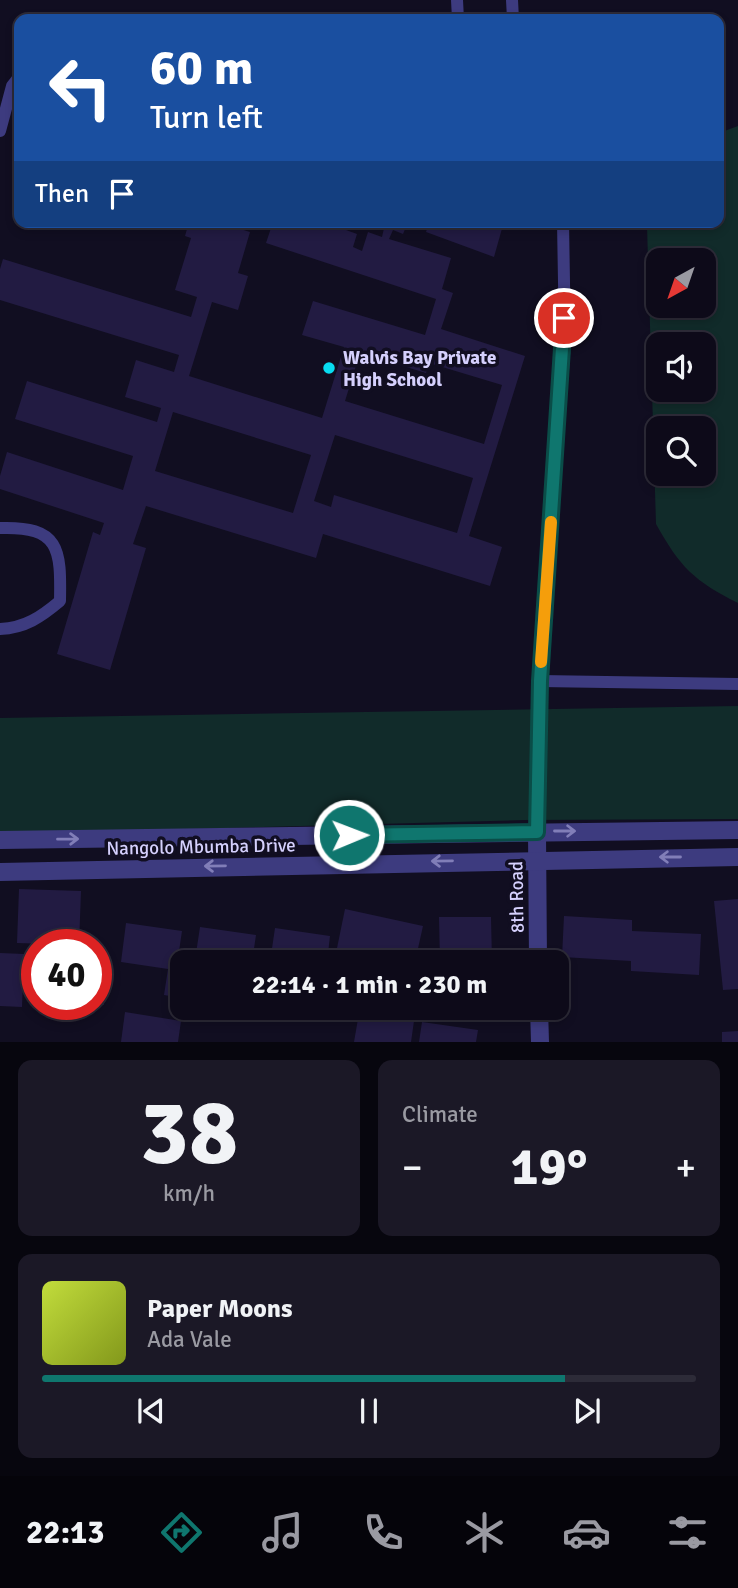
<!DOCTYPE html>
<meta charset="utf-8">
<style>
body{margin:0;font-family:Signika,sans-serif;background:#1b1826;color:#f1f3f6;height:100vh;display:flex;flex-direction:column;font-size:26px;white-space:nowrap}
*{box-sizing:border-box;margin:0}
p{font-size:23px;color:#9a9aa2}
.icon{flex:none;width:38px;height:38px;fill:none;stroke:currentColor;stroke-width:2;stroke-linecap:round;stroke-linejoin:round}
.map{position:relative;height:1042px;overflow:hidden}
.side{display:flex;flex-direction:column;gap:18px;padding:18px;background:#07060e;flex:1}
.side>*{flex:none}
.banner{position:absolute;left:14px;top:14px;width:710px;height:214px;border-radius:14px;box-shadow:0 4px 10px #0003,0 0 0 2px #2d2b38;background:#1a4fa0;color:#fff;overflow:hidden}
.needle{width:46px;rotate:220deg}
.tools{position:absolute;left:646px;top:248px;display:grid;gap:14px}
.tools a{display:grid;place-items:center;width:70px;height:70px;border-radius:14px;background:#0d0a19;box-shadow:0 4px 10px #0003,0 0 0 2px #2d2b38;font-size:35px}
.speed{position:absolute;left:21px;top:929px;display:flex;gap:14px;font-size:35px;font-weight:700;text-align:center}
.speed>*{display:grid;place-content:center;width:91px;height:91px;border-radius:50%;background:#0d0a19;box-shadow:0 4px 10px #0003,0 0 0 2px #2d2b38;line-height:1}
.speed .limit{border:10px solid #d22;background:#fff;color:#111}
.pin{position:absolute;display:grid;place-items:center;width:60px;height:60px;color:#fff;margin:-30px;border:4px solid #fff;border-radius:50%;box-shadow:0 2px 7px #0007}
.me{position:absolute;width:77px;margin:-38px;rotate:89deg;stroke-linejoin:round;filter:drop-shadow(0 0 5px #0008)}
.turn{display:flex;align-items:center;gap:24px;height:147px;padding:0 21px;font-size:32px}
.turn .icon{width:91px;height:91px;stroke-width:2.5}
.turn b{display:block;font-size:49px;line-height:60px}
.then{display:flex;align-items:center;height:66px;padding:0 21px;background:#0003;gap:14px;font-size:26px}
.big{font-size:52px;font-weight:700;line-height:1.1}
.side .card{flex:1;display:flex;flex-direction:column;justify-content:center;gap:10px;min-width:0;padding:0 24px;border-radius:14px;background:#1b1826}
.side .dial{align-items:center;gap:0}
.dial b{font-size:91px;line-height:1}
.song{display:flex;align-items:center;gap:21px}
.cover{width:84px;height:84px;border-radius:10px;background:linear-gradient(135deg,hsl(70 70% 55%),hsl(70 70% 35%))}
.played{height:7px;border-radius:4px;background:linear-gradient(90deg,#0f766e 80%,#2d2b38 80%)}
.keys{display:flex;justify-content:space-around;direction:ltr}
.heat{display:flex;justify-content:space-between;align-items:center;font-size:38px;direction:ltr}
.side .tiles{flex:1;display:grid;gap:18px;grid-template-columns:1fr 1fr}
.card:last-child{grid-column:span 2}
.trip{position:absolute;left:170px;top:950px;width:399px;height:70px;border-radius:14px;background:#0d0a19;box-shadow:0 4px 10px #0003,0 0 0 2px #2d2b38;font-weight:700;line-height:70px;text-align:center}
.dock{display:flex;height:112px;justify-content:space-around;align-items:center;background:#05040a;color:#9a9aa2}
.dock .icon{width:49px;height:49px}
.dock .selected{color:#0f766e}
.dock b{font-size:32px;color:#f1f3f6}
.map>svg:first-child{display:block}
.green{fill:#112b2a;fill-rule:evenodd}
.building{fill:#221b42;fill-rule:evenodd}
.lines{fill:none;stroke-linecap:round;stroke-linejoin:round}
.service{stroke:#3d3b7f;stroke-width:12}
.minor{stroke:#3d3b7f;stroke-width:18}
.tertiary{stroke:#3d3b7f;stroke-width:18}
.oneway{stroke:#817eb8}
.route-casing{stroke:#0a4d48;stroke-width:18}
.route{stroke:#0f766e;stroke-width:12}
.slow{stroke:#f59e0b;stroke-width:12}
.poi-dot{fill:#08dcf1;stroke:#110e21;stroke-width:2.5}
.labels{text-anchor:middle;stroke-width:7;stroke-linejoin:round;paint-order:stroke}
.poi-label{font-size:19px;font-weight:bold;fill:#d5d0fd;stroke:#110e21;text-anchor:start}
.street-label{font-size:19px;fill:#d5d0fd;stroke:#110e21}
</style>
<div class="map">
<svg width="738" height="1042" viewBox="0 0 738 1042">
<rect width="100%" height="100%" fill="#110e21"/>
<!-- green -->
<g class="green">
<path d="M738 126V603C694 581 680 567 656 524L647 226 648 222H719V133ZM658 261H704V306H658ZM658 345H704V390H658ZM658 429H704V474H658Z"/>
<polygon points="738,706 738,819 525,820 0,834 0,718"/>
</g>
<!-- building -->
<g class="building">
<path d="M189 222H218L250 232 238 273 248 276 238 310 212 302 189 376 322 418 344 347 302 335 313 301 425 335 436 299 266 243 273 222H324L357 234 353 247 362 251 368 232 382 237 384 228 366 222H408L403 234 393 230 389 239 451 258 442 289 453 293 441 329 525 356 469 536 502 547 490 586 323 534 316 558 146 506 133 544 146 548 110 670 57 654 93 532 100 535 104 523 0 489V476L7 452 123 490 133 456 15 419 27 381 157 422 161 408 125 397 136 360 174 372 179 355 0 300V269L3 259 191 317 197 297 175 290 191 238 185 236ZM360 353 426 373 429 363 502 385 484 444 345 401ZM173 412 311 455 293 513 155 471ZM335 435 473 478 457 533 334 495 331 507 314 501Z"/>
<polygon points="429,222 513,222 511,230 503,225 494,257 426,232"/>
<polygon points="19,889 81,891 79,945 17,943"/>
<polygon points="738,899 738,989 723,990 714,901"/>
<polygon points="345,909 423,926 415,962 377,962 336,953"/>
<polygon points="564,916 632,920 632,931 701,934 699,975 631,971 631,961 562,957"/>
<polygon points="439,917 491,917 492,962 440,962"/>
<polygon points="126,923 182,931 178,958 195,960 200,927 256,935 252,962 182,962 182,998 164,995 168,969 121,962"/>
<polygon points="275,928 330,936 327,962 270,962"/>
<polygon points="96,951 105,951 104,1005 96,1004"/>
<polygon points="0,953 24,954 22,1007 0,1006"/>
<polygon points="125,1012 181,1021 178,1042 121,1042"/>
<polygon points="359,1013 414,1021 411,1042 354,1042"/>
<polygon points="422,1022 478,1030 476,1042 419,1042"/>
<polygon points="738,1031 738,1042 722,1042 722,1032"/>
</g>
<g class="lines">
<!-- service -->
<g class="service">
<polyline points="457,0 458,19"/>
<polyline points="512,0 513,19"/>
<polyline points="0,131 12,86 19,77"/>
<path d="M0 528C60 526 61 549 60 601 41 617 25 628 0 629"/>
<polyline points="540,681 738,684"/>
<polyline points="537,832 540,681 565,342 563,222"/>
</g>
<!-- minor -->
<g class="minor">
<polyline points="537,832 538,962"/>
<polyline points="539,1008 540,1042"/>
</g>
<!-- tertiary -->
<g class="tertiary">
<polyline points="0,840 738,830"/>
<polyline points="0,872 738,857"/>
</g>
</g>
<!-- one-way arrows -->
<defs><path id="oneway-shaft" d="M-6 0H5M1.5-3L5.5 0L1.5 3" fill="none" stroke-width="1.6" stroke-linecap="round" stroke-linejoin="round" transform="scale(1.75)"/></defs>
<g class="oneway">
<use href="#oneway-shaft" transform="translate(565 831)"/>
<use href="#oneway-shaft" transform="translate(68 839) rotate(-1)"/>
<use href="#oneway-shaft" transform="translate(670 857) rotate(180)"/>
<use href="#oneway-shaft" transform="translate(442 861) rotate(179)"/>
<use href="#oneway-shaft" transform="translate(215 866) rotate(179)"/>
</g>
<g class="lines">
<defs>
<polyline id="route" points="349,835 537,832 540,681 564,318"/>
</defs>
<!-- route casing -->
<use href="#route" class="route-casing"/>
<!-- route -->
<use href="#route" class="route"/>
<!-- slow -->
<polyline class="slow" points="541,662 551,522"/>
</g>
<!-- markers -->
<circle class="poi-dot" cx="329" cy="368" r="7"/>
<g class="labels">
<!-- poi labels -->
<g class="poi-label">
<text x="343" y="364">Walvis Bay Private<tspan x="343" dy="22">High School</tspan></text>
</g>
<!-- street labels -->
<g class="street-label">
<text transform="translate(201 846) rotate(-1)" y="7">Nangolo Mbumba Drive</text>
<text transform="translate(516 897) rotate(-91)" y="7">8th Road</text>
</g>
</g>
</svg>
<div class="tools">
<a><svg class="needle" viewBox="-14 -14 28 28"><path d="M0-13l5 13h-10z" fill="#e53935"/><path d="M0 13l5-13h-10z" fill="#9a9aa2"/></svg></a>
<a><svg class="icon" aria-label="sound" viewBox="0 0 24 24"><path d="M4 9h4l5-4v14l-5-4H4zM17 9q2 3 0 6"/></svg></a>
<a><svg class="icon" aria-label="search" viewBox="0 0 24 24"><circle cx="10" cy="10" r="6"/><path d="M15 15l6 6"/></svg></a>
</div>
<div class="speed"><div class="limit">40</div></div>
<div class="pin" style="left:564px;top:318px;background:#d93025"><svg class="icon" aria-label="arrive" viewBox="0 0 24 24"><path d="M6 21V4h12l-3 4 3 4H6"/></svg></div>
<svg class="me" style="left:349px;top:835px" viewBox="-20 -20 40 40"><circle r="17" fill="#0f766e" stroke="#fff" stroke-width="3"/><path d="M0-11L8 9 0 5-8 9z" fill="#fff"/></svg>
<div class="trip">22:14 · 1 min · 230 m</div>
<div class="banner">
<div class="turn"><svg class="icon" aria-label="left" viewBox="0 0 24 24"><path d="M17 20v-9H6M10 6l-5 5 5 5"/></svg><div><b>60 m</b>Turn left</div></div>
<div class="then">Then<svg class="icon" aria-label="arrive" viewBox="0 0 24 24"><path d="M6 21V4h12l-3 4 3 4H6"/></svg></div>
</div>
</div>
<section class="side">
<div class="tiles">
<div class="card dial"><b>38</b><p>km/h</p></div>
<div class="card"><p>Climate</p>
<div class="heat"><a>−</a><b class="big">19°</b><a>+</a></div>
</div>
<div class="card">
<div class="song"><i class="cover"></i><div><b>Paper Moons</b><p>Ada Vale</p></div></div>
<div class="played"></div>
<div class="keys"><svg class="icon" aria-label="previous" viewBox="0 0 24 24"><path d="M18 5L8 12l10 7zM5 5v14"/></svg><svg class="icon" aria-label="pause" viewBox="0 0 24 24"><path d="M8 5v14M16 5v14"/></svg><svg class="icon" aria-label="next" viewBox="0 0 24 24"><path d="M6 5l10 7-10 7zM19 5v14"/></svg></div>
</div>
</div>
</section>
<nav class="dock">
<b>22:13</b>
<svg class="icon selected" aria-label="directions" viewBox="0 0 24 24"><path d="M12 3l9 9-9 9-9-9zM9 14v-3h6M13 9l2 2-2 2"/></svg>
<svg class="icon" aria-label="music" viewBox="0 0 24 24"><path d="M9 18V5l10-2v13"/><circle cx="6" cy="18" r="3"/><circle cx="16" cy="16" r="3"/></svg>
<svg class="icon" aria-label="phone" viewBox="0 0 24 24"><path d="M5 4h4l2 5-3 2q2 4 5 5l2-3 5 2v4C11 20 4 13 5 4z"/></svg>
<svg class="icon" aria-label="climate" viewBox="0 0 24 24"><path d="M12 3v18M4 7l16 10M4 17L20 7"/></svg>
<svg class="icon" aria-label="car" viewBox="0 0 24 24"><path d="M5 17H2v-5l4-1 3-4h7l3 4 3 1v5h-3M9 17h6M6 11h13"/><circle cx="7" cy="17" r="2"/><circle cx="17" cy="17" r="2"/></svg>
<svg class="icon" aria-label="filters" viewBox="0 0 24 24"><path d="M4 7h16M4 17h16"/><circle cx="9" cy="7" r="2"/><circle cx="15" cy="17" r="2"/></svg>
</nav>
